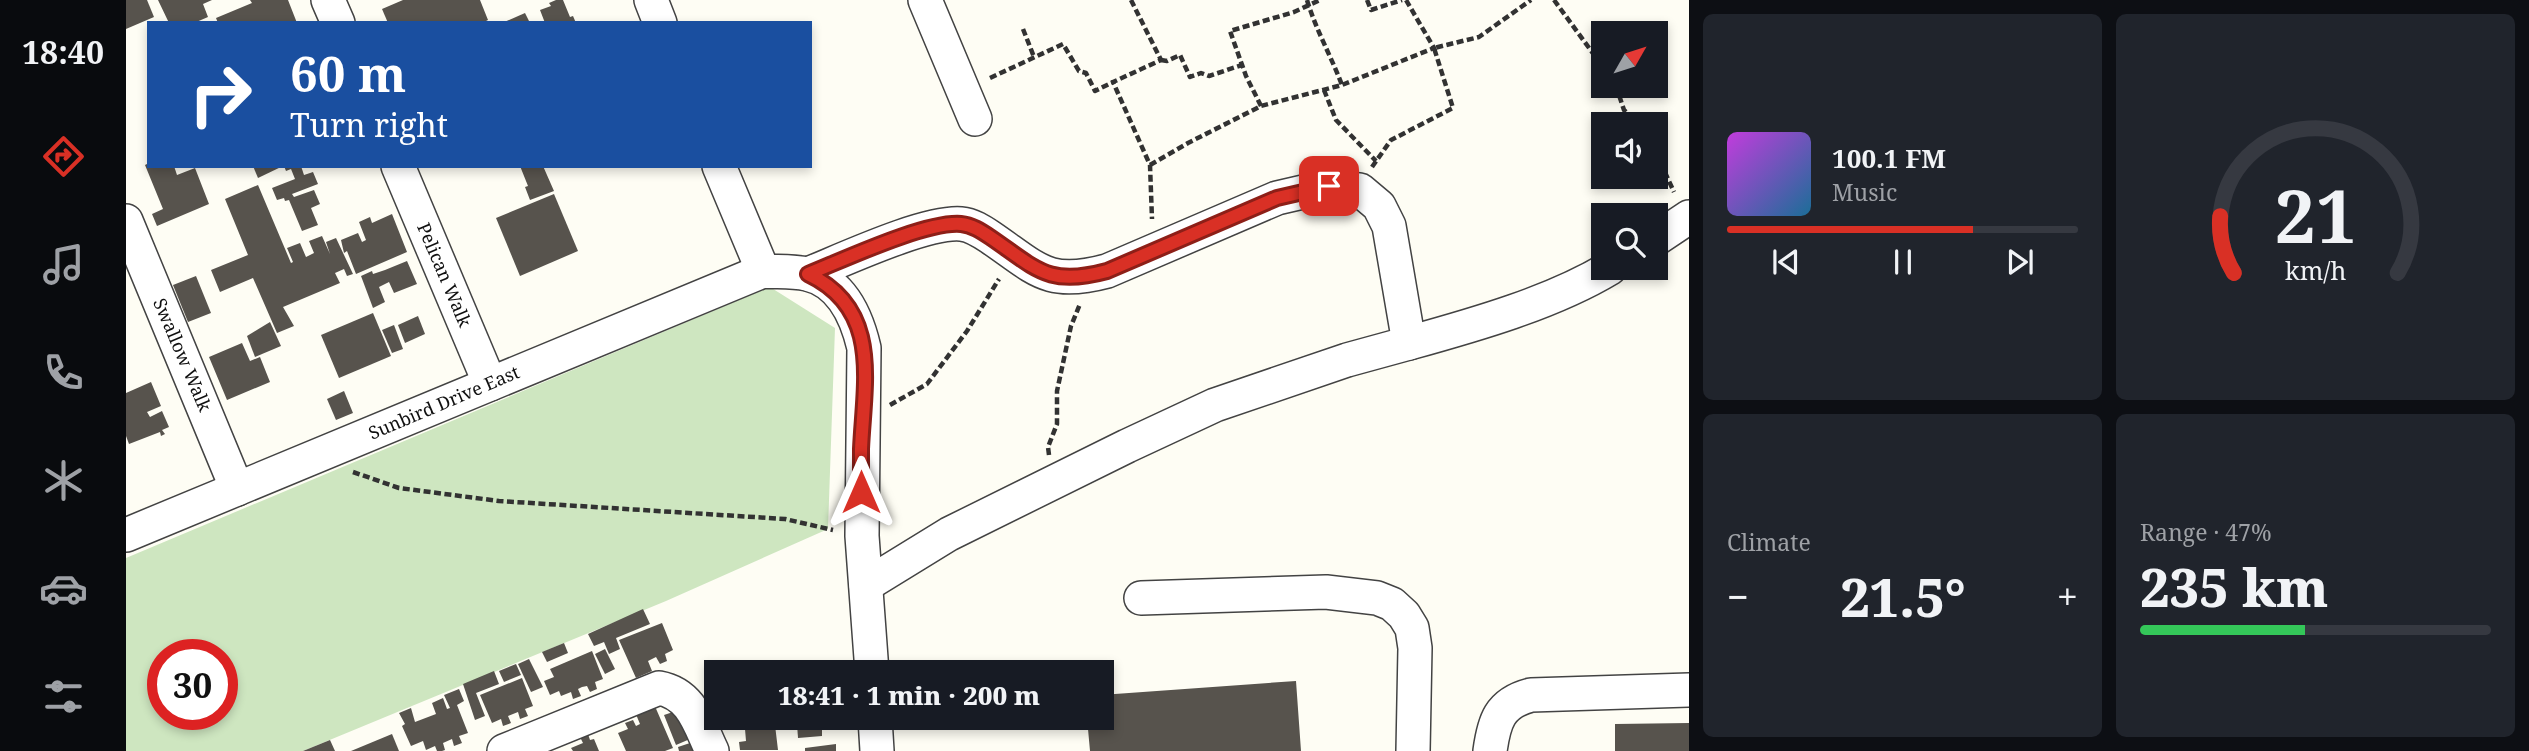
<!DOCTYPE html>
<meta charset="utf-8">
<style>
body{margin:0;font-family:"Noto Serif",serif;background:#20242c;color:#f1f3f6;height:100vh;display:flex;flex-direction:column;font-size:26px;white-space:nowrap}
*{box-sizing:border-box;margin:0}
p{font-size:23px;color:#9ea1a6}
.icon{flex:none;width:38px;height:38px;fill:none;stroke:currentColor;stroke-width:2;stroke-linecap:round;stroke-linejoin:round}
.map{position:relative;flex:1;overflow:hidden}
.details{display:flex;flex-direction:column;gap:14px;padding:14px;background:#0d0f14;width:840px}
.details>*{flex:none}
.guide{position:absolute;left:21px;top:21px;width:665px;height:147px;border-radius:0px;box-shadow:0 4px 10px #0003;background:#1a4fa0;color:#fff;overflow:hidden}
.needle{width:46px;rotate:51deg}
.tools{position:absolute;left:1465px;top:21px;display:grid;gap:14px}
.tools a{display:grid;place-items:center;width:77px;height:77px;border-radius:0px;background:#171b24;box-shadow:0 4px 10px #0003;font-size:35px}
.speed{position:absolute;left:21px;top:639px;display:flex;gap:14px;font-size:35px;font-weight:700;text-align:center}
.speed>*{display:grid;place-content:center;width:91px;height:91px;border-radius:50%;background:#171b24;box-shadow:0 4px 10px #0003;line-height:1}
.speed .limit{border:10px solid #d22;background:#fff;color:#111}
.pin{position:absolute;display:grid;place-items:center;width:60px;height:60px;color:#fff;margin:-30px;border-radius:14px;box-shadow:0 4px 10px #0006}
.me{position:absolute;width:77px;margin:-38px;rotate:0deg;stroke-linejoin:round;filter:drop-shadow(0 0 5px #0008)}
.turn{display:flex;align-items:center;gap:24px;height:147px;padding:0 28px;font-size:32px}
.turn .icon{width:91px;height:91px;stroke-width:2.5}
.turn b{display:block;font-size:49px;line-height:60px}
.big{font-size:52px;font-weight:800;line-height:1.1}
.details .widget{flex:1;display:flex;flex-direction:column;justify-content:center;gap:10px;min-width:0;padding:0 24px;border-radius:10px;background:#20242c}
.details .dial{align-items:center;gap:0}
.dial svg{height:182px;overflow:visible;fill:none;stroke:#363941;stroke-width:7;stroke-linecap:round;text-anchor:middle}
.dial text{fill:#f1f3f6;stroke:none}
.song{display:flex;align-items:center;gap:21px}
.cover{width:84px;height:84px;border-radius:10px;background:linear-gradient(135deg,hsl(290 70% 55%),hsl(200 70% 35%))}
.played{height:7px;border-radius:4px;background:linear-gradient(90deg,#d93025 70%,#363941 70%)}
.keys{display:flex;justify-content:space-around;direction:ltr}
.heat{display:flex;justify-content:space-between;align-items:center;font-size:38px;direction:ltr}
.charge{height:10px;border-radius:5px;background:linear-gradient(90deg,#34c759 47%,#363941 0)}
.details .tiles{flex:1;display:grid;gap:14px;grid-template-columns:repeat(2,1fr)}
.trip{position:absolute;left:578px;top:660px;width:410px;height:70px;border-radius:0px;background:#171b24;box-shadow:0 4px 10px #0003;font-weight:800;line-height:70px;text-align:center}
main{display:flex;flex:1;min-height:0}
.tab-bar{display:flex;flex-direction:column;width:126px;justify-content:space-around;align-items:center;background:#090b0e;color:#9ea1a6}
.tab-bar .icon{width:49px;height:49px}
.tab-bar .selected{color:#d93025}
.tab-bar b{font-size:32px;color:#f1f3f6}
.map>svg:first-child{display:block}
.green{fill:#cee6c0;fill-rule:evenodd}
.building{fill:#57534d}
.lines{fill:none;stroke-linecap:round;stroke-linejoin:round}
.minor-casing{stroke:#434343;stroke-width:36}
.path{stroke:#323232;stroke-width:4.5;stroke-dasharray:7 3.5;stroke-linecap:butt}
.minor{stroke:#fff;stroke-width:33}
.route-casing{stroke:#8d1f18;stroke-width:18}
.route{stroke:#d93025;stroke-width:12}
.labels{text-anchor:middle;stroke-width:7;stroke-linejoin:round;paint-order:stroke}
.street-label{font-size:18px;fill:#101010;stroke:#fff}
</style>
<main>
<nav class="tab-bar">
<b>18:40</b>
<svg class="icon selected" aria-label="directions" viewBox="0 0 24 24"><path d="M12 3l9 9-9 9-9-9zM9 14v-3h6M13 9l2 2-2 2"/></svg>
<svg class="icon" aria-label="music" viewBox="0 0 24 24"><path d="M9 18V5l10-2v13"/><circle cx="6" cy="18" r="3"/><circle cx="16" cy="16" r="3"/></svg>
<svg class="icon" aria-label="phone" viewBox="0 0 24 24"><path d="M5 4h4l2 5-3 2q2 4 5 5l2-3 5 2v4C11 20 4 13 5 4z"/></svg>
<svg class="icon" aria-label="climate" viewBox="0 0 24 24"><path d="M12 3v18M4 7l16 10M4 17L20 7"/></svg>
<svg class="icon" aria-label="car" viewBox="0 0 24 24"><path d="M5 17H2v-5l4-1 3-4h7l3 4 3 1v5h-3M9 17h6M6 11h13"/><circle cx="7" cy="17" r="2"/><circle cx="17" cy="17" r="2"/></svg>
<svg class="icon" aria-label="filters" viewBox="0 0 24 24"><path d="M4 7h16M4 17h16"/><circle cx="9" cy="7" r="2"/><circle cx="15" cy="17" r="2"/></svg>
</nav>
<div class="map">
<svg width="1563" height="751" viewBox="0 0 1563 751">
<rect width="100%" height="100%" fill="#fefdf4"/>
<!-- green -->
<path class="green" d="M644 287 709 328 702 529 540 601 177 751H0V558ZM37 654H96V714H37Z"/>
<!-- building -->
<g class="building">
<polygon points="0,0 21,0 28,17 0,29"/>
<polygon points="32,0 86,0 77,4 82,17 68,23 43,23"/>
<polygon points="124,0 162,0 171,23 92,23 90,18 126,3"/>
<polygon points="277,0 354,0 362,20 356,23 262,23 256,9"/>
<polygon points="430,0 437,0 444,17 447,16 450,23 419,23 414,10 425,6 423,3"/>
<polygon points="399,13 404,23 376,23"/>
<polygon points="23,163 23,166 48,166 51,175 69,168 83,204 31,226 26,214 37,209 19,165"/>
<polygon points="127,166 157,166 132,178"/>
<polygon points="158,166 175,166 178,175 187,172 192,184 166,194 168,197 188,190 194,204 185,208 192,225 176,231 163,200 159,201 158,198 151,200 146,188 169,179 165,169 160,171"/>
<polygon points="394,166 417,166 428,191 404,200 399,187 402,186"/>
<polygon points="132,185 165,263 167,262 161,248 174,243 180,257 188,253 183,241 196,236 204,254 200,242 210,238 227,274 221,276 218,269 209,273 214,283 157,307 168,326 151,333 127,278 94,292 85,270 122,255 99,199"/>
<polygon points="428,194 452,251 394,276 370,218"/>
<polygon points="266,214 281,252 230,274 221,251 218,253 215,240 232,233 236,242 240,240 233,222 244,217 246,223"/>
<polygon points="281,261 291,284 268,293 263,282 253,287 259,302 247,308 235,276 246,271 247,274 259,270"/>
<polygon points="70,276 85,313 62,322 47,285"/>
<polygon points="247,313 265,356 213,378 195,335"/>
<polygon points="292,316 299,334 279,343 272,325"/>
<polygon points="144,322 155,346 129,357 121,336"/>
<polygon points="268,325 277,349 266,353 256,330"/>
<polygon points="116,343 124,361 134,357 144,382 101,400 83,357"/>
<polygon points="25,382 35,406 21,412 24,417 36,411 43,427 36,430 39,434 35,436 34,432 3,444 0,436 0,393"/>
<polygon points="218,391 227,413 210,420 201,399"/>
<polygon points="517,609 524,624 490,638 494,649 483,654 478,642 468,646 462,634"/>
<polygon points="536,623 547,650 539,654 541,661 534,664 530,657 522,661 526,671 510,678 493,640"/>
<polygon points="438,643 442,653 421,662 416,652"/>
<polygon points="479,649 489,669 479,674 469,654"/>
<polygon points="466,651 477,679 469,682 471,689 464,692 461,686 456,687 452,689 455,696 447,699 445,692 435,696 433,691 424,695 418,681 428,677 424,669"/>
<polygon points="403,659 417,687 405,692 392,664"/>
<polygon points="390,664 395,675 378,682 373,671"/>
<polygon points="368,671 373,684 350,693 359,716 349,720 337,684"/>
<polygon points="396,678 407,706 399,709 402,716 394,719 392,712 382,716 385,723 377,726 375,719 366,723 354,695"/>
<polygon points="1170,681 1175,751 964,751 961,718 975,718 975,695"/>
<polygon points="333,689 338,701 331,705 342,733 333,736 336,743 328,746 326,739 317,743 319,750 316,751 311,751 309,746 300,750 297,741 285,746 276,726 279,724 273,713 285,708 289,722 310,714 306,703 317,698 321,709 324,708 318,695"/>
<polygon points="528,704 547,748 539,751 500,751 492,733 502,729 499,723 507,720 510,726 514,724 509,712"/>
<polygon points="553,710 564,739 550,745 538,715"/>
<polygon points="696,723 696,736 672,738 671,724"/>
<polygon points="1563,723 1563,751 1489,751 1489,724"/>
<polygon points="649,725 652,750 614,750 613,742 620,741 619,729"/>
<polygon points="266,734 273,751 225,751"/>
<polygon points="462,734 464,740 468,739 473,751 447,751 445,748 457,743 454,737"/>
<polygon points="204,740 209,751 177,751"/>
<polygon points="564,743 567,751 553,751 552,747"/>
<polygon points="710,744 710,751 679,751 679,748"/>
</g>
<g class="lines">
<defs>
<g id="minor">
<polyline points="202,0 212,23"/>
<polyline points="525,0 534,23"/>
<polyline points="799,0 849,119"/>
<polyline points="272,166 364,384"/>
<polyline points="593,166 637,271"/>
<polyline points="0,221 111,489"/>
<polyline points="1530,239 1563,217"/>
<path d="M682 274C717 260 800 221 835 224 846 225 855 231 864 237 911 269 921 287 981 271L1151 198 1203 186 1234 190 1253 206 1263 226 1283 343 1221 360 1089 405 1001 446 823 534 740 585"/>
<path d="M1283 343C1348 325 1426 303 1484 268"/>
<path d="M0 535 637 271C651 272 667 271 681 274 716 282 731 318 738 348L736 536 746 672"/>
<polyline points="1015,598 1200,592 1251,598 1266,604 1278,615 1286,628 1289,648 1287,751"/>
<polyline points="749,718 751,751"/>
<path d="M378 751 533 688C566 694 573 724 586 751"/>
<path d="M1364 751C1368 722 1373 703 1405 695L1563 690"/>
</g>
</defs>
<!-- minor casing -->
<use href="#minor" class="minor-casing"/>
<!-- path -->
<g class="path">
<polyline points="1005,0 1035,60 987,82 1024,165 1026,219"/>
<path d="M1181 0C1190 30 1205 56 1216 85"/>
<polyline points="1241,0 1245,10 1276,0"/>
<polyline points="1428,0 1477,67"/>
<polyline points="897,29 908,57"/>
<polyline points="1035,60 1041,61 1054,55 1064,77 1075,73 1083,76 1116,65"/>
<polyline points="864,78 937,44 953,71 960,73 969,91 987,82"/>
<polyline points="1490,86 1498,110 1513,124"/>
<polyline points="1198,90 1210,120 1250,161"/>
<polyline points="1135,106 1120,76 1104,31 1168,12 1194,0"/>
<polyline points="1530,153 1548,192"/>
<polyline points="1024,165 1062,143 1135,106 1216,85 1308,48 1280,0"/>
<polyline points="1246,167 1265,140 1327,108 1308,48 1353,37 1405,0"/>
<polyline points="764,405 801,384 841,331 873,279"/>
<polyline points="923,455 922,447 931,424 931,391 945,326 954,304"/>
<polyline points="227,472 273,488 373,501 659,519 707,530"/>
</g>
<!-- minor -->
<use href="#minor" class="minor"/>
</g>
<g class="lines">
<defs>
<path id="route" d="M735 492C735 478 735 464 735 449 738 382 756 309 682 274 717 260 800 221 835 224 846 225 855 231 864 237 911 269 922 287 981 271L1151 198 1203 186"/>
</defs>
<!-- route casing -->
<use href="#route" class="route-casing"/>
<!-- route -->
<use href="#route" class="route"/>
</g>
<g class="labels">
<!-- street labels -->
<g class="street-label">
<text transform="translate(318 275) rotate(67)" y="6">Pelican Walk</text>
<text transform="translate(56 355) rotate(67)" y="6">Swallow Walk</text>
<text transform="translate(318 403) rotate(-23)" y="6">Sunbird Drive East</text>
</g>
</g>
</svg>
<div class="tools">
<a><svg class="needle" viewBox="-14 -14 28 28"><path d="M0-13l5 13h-10z" fill="#e53935"/><path d="M0 13l5-13h-10z" fill="#9ea1a6"/></svg></a>
<a><svg class="icon" aria-label="sound" viewBox="0 0 24 24"><path d="M4 9h4l5-4v14l-5-4H4zM17 9q2 3 0 6"/></svg></a>
<a><svg class="icon" aria-label="search" viewBox="0 0 24 24"><circle cx="10" cy="10" r="6"/><path d="M15 15l6 6"/></svg></a>
</div>
<div class="speed"><div class="limit">30</div></div>
<div class="pin" style="left:1203px;top:186px;background:#d93025"><svg class="icon" aria-label="arrive" viewBox="0 0 24 24"><path d="M6 21V4h12l-3 4 3 4H6"/></svg></div>
<svg class="me" style="left:735px;top:492px" viewBox="-20 -20 40 40"><path d="M0-17L14 15 0 8-14 15z" fill="#d93025" stroke="#fff" stroke-width="4"/></svg>
<div class="trip">18:41 · 1 min · 200 m</div>
<div class="guide">
<div class="turn"><svg class="icon" aria-label="right" viewBox="0 0 24 24"><path d="M7 20v-9h11M14 6l5 5-5 5"/></svg><div><b>60 m</b>Turn right</div></div>
</div>
</div>
<section class="details">
<div class="tiles">
<div class="widget">
<div class="song"><i class="cover"></i><div><b>100.1 FM</b><p>Music</p></div></div>
<div class="played"></div>
<div class="keys"><svg class="icon" aria-label="previous" viewBox="0 0 24 24"><path d="M18 5L8 12l10 7zM5 5v14"/></svg><svg class="icon" aria-label="pause" viewBox="0 0 24 24"><path d="M8 5v14M16 5v14"/></svg><svg class="icon" aria-label="next" viewBox="0 0 24 24"><path d="M6 5l10 7-10 7zM19 5v14"/></svg></div>
</div>
<div class="widget dial"><svg viewBox="0 0 100 80">
<path d="M14 69A42 42 0 1 1 86 69"/>
<path d="M14 69A42 42 0 0 1 8 44" stroke="#d93025"/>
<text x="50" y="56" font-size="32" font-weight="700">21</text>
<text x="50" y="72" font-size="11">km/h</text>
</svg></div>
<div class="widget"><p>Climate</p>
<div class="heat"><a>−</a><b class="big">21.5°</b><a>+</a></div>
</div>
<div class="widget"><p>Range · 47%</p><b class="big">235 km</b><div class="charge"></div></div>
</div>
</section>
</main>
